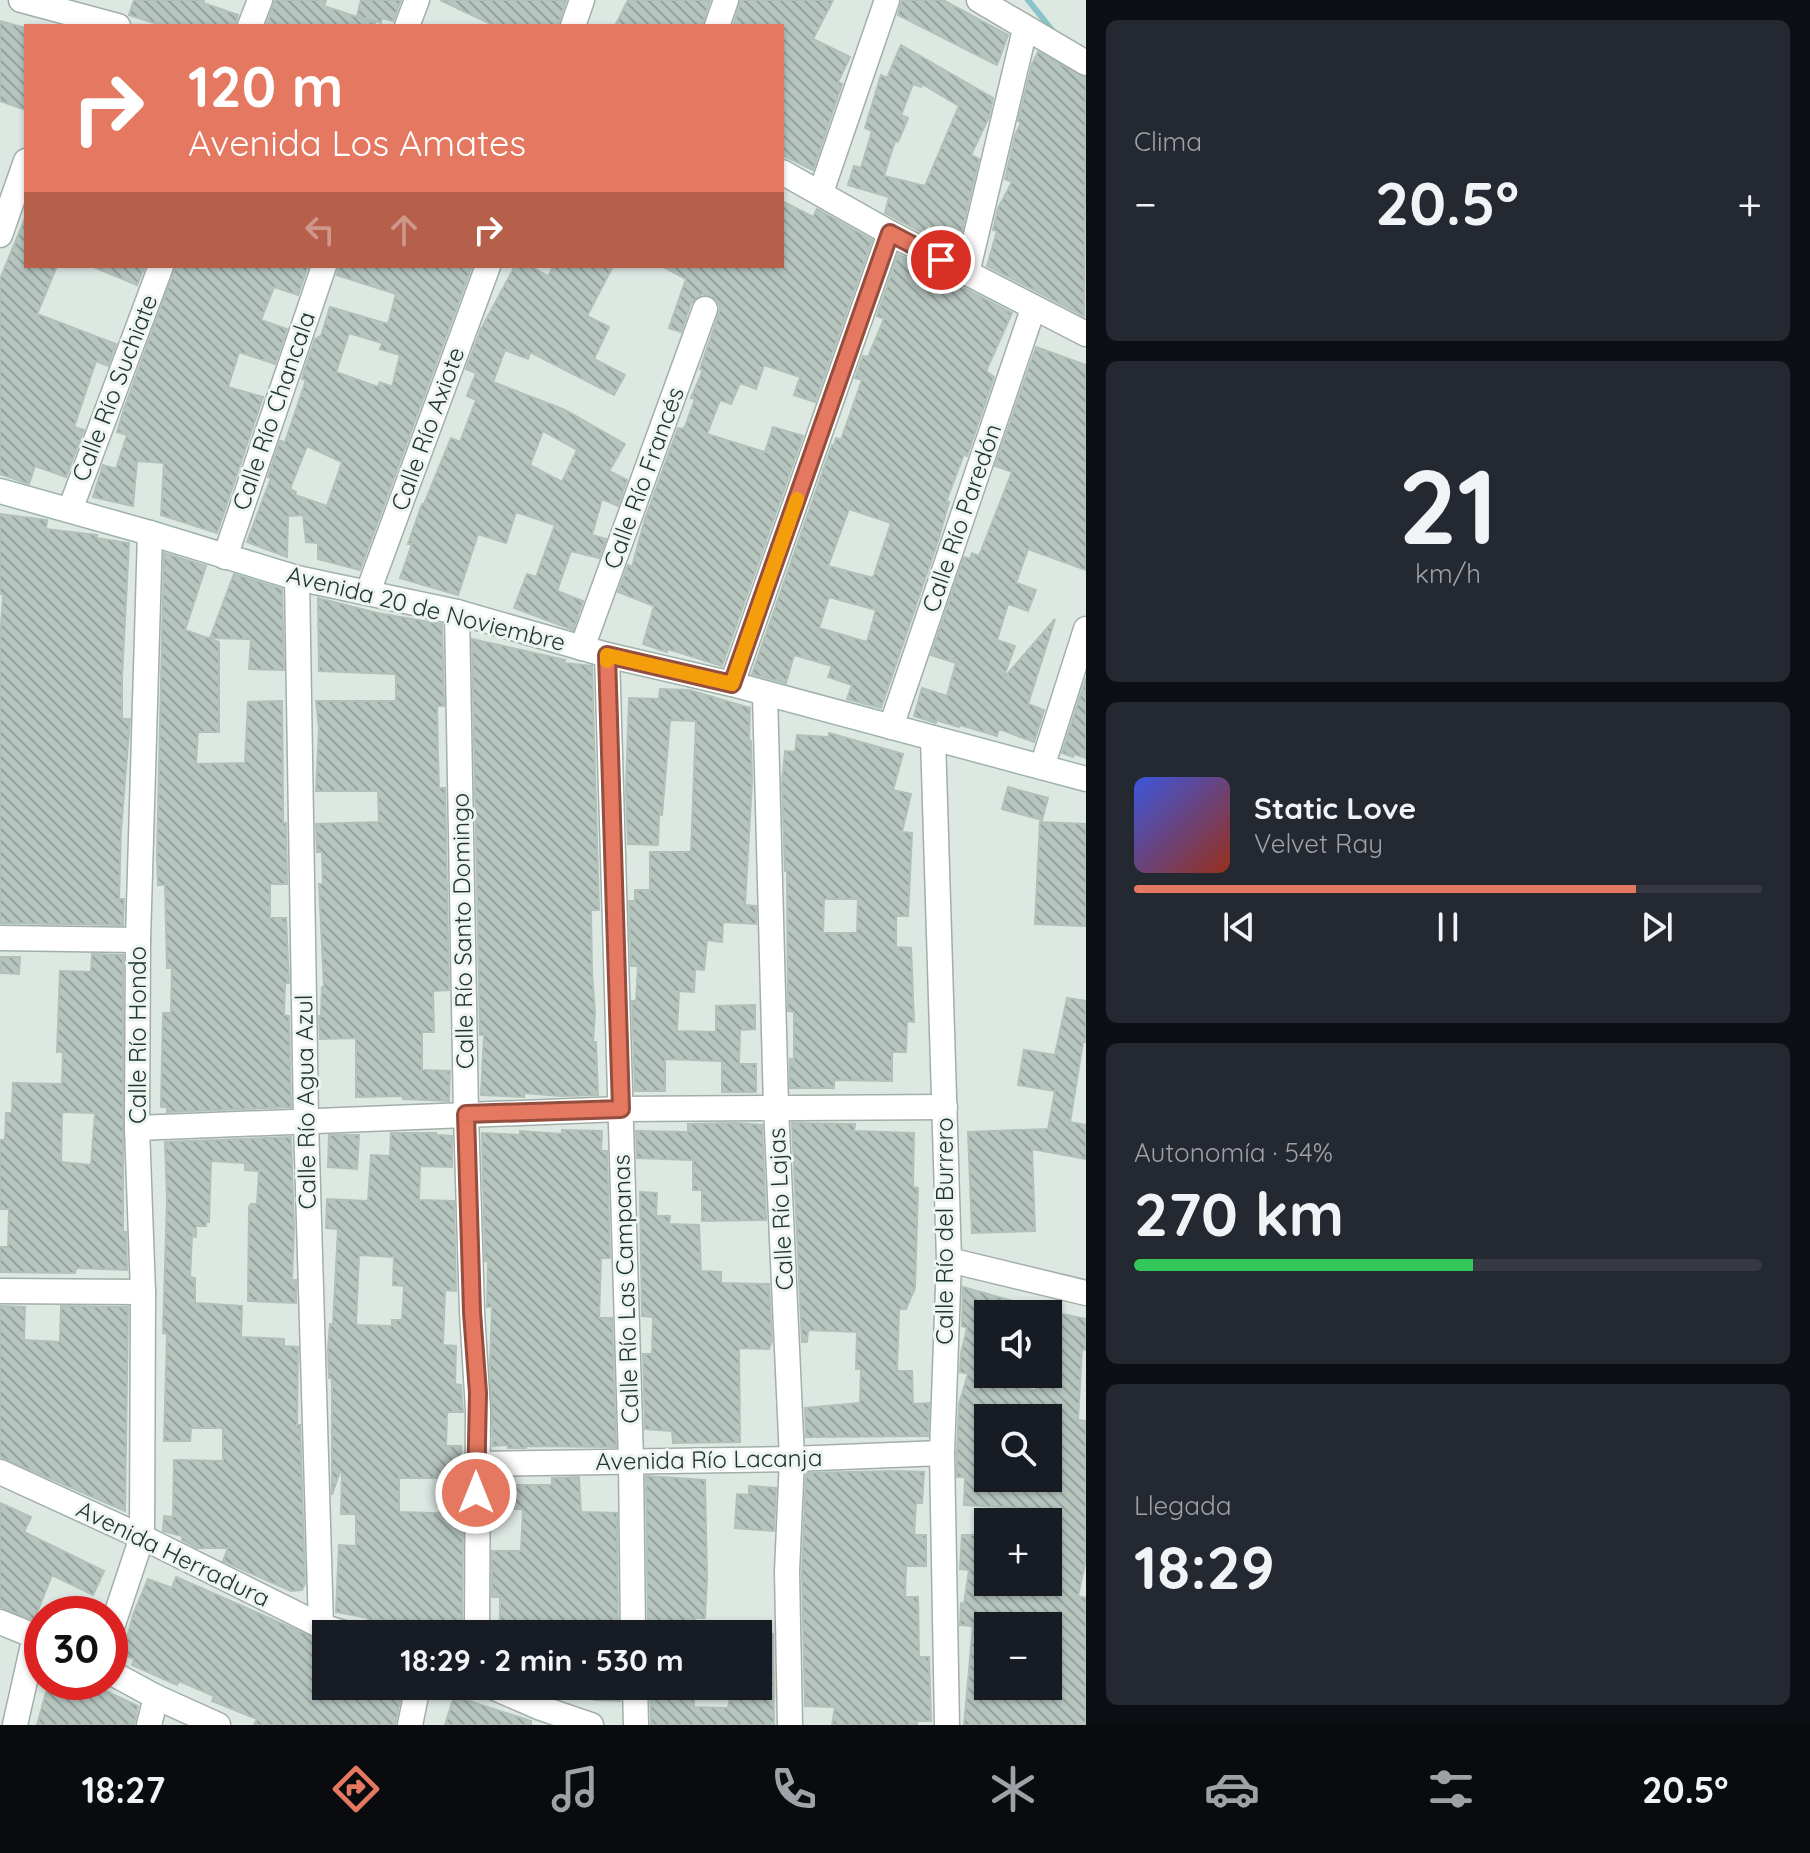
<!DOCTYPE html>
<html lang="es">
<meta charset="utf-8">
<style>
body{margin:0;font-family:Quicksand,sans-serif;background:#242831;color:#f1f3f6;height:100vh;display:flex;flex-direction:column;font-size:30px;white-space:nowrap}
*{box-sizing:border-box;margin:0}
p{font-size:26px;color:#9ea1a6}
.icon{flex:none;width:44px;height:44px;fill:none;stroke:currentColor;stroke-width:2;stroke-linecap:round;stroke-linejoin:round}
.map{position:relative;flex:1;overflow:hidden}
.details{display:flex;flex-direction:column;gap:20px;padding:20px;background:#0d0f14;width:724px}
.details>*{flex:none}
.guide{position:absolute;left:24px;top:24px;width:760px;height:244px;border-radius:0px;box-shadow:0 2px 6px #0004;background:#e47860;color:#fff;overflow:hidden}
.fabs{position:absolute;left:974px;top:1300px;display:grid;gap:16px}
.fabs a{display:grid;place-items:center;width:88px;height:88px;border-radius:0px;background:#171b24;box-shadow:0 2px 6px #0004;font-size:40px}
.speed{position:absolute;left:24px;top:1596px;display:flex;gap:16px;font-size:40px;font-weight:700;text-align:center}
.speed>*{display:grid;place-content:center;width:104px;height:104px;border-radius:50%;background:#171b24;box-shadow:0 2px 6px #0004;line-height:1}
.speed .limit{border:12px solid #d22;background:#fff;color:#111}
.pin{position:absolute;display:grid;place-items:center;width:68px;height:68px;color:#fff;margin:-34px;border:4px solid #fff;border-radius:50%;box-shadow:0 2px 8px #0007}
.me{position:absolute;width:88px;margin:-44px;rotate:0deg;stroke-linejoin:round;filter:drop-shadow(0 0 6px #0008)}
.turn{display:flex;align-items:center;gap:28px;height:168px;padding:0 32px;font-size:36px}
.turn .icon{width:104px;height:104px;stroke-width:2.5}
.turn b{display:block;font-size:56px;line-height:68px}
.lanes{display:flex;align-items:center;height:76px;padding:0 32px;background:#0003;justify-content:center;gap:40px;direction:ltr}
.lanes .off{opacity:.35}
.big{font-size:60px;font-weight:700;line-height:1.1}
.details .tile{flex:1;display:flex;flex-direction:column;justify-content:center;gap:12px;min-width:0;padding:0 28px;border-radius:12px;background:#242831}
.details .dial{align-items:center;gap:0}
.dial b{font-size:104px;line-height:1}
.song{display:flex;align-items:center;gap:24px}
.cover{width:96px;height:96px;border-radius:12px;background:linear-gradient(135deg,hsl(230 70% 55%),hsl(10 70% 35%))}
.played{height:8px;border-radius:4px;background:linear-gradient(90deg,#e47860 80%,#363941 80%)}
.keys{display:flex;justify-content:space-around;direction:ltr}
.heat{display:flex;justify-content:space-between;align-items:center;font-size:44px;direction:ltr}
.charge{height:12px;border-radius:6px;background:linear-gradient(90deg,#34c759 54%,#363941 0)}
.trip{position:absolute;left:312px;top:1620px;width:460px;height:80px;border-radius:0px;background:#171b24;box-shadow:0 2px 6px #0004;font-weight:700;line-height:80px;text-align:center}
.tab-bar{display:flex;height:128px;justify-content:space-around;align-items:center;background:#090b0e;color:#9ea1a6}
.tab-bar .icon{width:56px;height:56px}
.tab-bar .active{color:#e47860}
.tab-bar b{font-size:36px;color:#f1f3f6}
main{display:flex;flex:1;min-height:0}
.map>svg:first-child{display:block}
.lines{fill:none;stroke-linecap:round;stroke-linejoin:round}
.stream{stroke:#8ac3c9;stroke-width:6}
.building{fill:url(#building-back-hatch);stroke:#b1c1b9;stroke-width:2;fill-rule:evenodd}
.street-casing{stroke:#a2afa9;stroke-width:27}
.secondary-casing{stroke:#9eb3aa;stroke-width:27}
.street{stroke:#fff;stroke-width:24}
.secondary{stroke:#fff;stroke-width:24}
.route-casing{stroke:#944e3e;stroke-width:20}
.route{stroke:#e47860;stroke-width:14}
.slow{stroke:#f59e0b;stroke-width:14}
.labels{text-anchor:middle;stroke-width:6;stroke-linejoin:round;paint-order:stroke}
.street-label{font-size:24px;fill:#21362f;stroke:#eef5f1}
</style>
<main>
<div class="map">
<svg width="1086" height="1725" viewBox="0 0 1086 1725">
<defs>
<pattern id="building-back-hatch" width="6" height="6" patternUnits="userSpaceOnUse" patternTransform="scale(2)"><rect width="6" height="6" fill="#b7c5bf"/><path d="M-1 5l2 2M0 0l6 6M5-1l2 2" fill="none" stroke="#94a19c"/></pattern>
</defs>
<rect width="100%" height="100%" fill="#dee8e3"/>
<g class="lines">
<!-- stream -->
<polyline class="stream" points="1028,0 1056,35"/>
</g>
<!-- building -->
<g class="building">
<polygon points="134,0 204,0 203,3 238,15 235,26 164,26 129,15"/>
<polygon points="275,0 326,0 324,6 375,23 374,26 266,26"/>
<polygon points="361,0 401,0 393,21 382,18 381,23 357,16"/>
<polygon points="440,0 566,0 558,26 495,26"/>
<polygon points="628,0 710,0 702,26 615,26"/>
<polygon points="741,0 833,0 813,39 850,57 838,82 842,84 813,170 782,155 782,26 733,26"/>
<polygon points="902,0 943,0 1008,35 997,65 898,15"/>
<polygon points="0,21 26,28 26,110 0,101"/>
<path d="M901 45 993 98 989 117 971 155 979 159 961 235 927 225 925 234 885 213 889 197 848 185 854 166 861 168 872 131 865 128 881 75 887 78ZM913 84 921 87 922 84 959 106 925 186 884 176 895 141 898 142 908 118 901 115Z"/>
<polygon points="1038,52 1086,78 1084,316 987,266 997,231 993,230 998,208 1012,182 1005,179 1015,135 1021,123 1018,121 1032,64"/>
<polygon points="782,201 813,217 817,209 872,240 815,402 794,395 800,377 764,365 756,389 740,383 731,404 720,400 707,434 765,452 773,427 803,436 722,666 668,649 667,652 643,644 654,606 618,592 628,565 632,567 645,519 678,428 684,429 695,399 691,398 703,370 700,369 719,313 720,306 716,299 702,294 691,303 681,332 669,328 686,279 662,266 782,266"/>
<polygon points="26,216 26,266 57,266 37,314 116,344 108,366 96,361 74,427 84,430 66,477 35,466 29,484 0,474 0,279"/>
<path d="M898 254 1012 313 986 371 994 377 967 456 964 454 946 502H949L938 541 881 708 847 699 852 685 828 677 832 666 794 655 786 683 752 674 832 445 834 446 836 438 841 440 862 380 855 378 863 356 868 357 884 319 877 316ZM849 509 891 523 873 578 828 566ZM829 597 876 610 867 642 819 628Z"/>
<polygon points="91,266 145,266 137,285"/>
<polygon points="176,266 308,266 298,295 274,287 261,320 287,329 275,364 239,352 228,387 263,397 217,533 161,515 164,463 137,461 133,506 93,497 103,465 116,469 127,435 117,432 124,409"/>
<path d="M339 266H472L360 570 318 559V543L306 542 303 515 288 516 287 557 247 542 271 478 268 477 280 441 285 442 306 380 302 379 303 374 315 339 321 336 330 307 388 324 396 294 337 275ZM349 333 382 343 380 349 400 355 392 387 380 382 378 387 336 372ZM307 446 342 462 327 506 295 495 296 492 290 489Z"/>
<path d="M515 266H530L548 276 554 266H613L587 316 609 327 594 359 625 375 614 395 530 352 528 359 505 350 493 382 565 410 625 444 609 471 627 480 618 506 602 499 592 535 606 539 599 558 571 551 557 591 583 601 573 630 514 608 527 574 536 577 555 525 516 512 506 543 478 534 458 595 400 578 412 544H408L422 504H424L451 438 460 442 476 400 467 396 476 373 466 369 481 329ZM543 431 577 450 562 482 530 465Z"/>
<polygon points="1036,347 1086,365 1086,570 1028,549 1016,583 1036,590 1028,611 1008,604 997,640 1015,646 1003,679 1055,619 1028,704 1044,710 1034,742 999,729 997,736 960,725 959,727 936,720 936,723 914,716 922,688 947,696 956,663 931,655 964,557 970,559 972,553 979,556 1012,472 995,466"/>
<polygon points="0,514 47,520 46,529 97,535 96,538 129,543 122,677 122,719 130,719 121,831 119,899 124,899 123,925 0,923 0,642 3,594 0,594"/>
<polygon points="164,553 206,566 185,630 219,642 219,732 198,732 196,764 245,763 248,702 282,701 283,795 283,823 286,823 287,884 270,884 270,918 286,918 289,983 285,983 284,1015 289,1016 291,1107 167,1112 167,1107 161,1107 163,1013 171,1013 172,968 167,968 165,885 158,885 157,857"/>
<polygon points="234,574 282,589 284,670 249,669 251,639 210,638"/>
<polygon points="318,598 377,613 442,624 444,706 437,706 438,757 439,788 445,788 449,990 433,991 434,1032 422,1032 422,1070 450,1071 449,1101 403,1099 403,1096 356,1097 356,1038 320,1039 319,1016 321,1016 322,987 324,987 319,884 323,884 322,852 317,852 316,824 379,822 378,791 316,791 319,728 316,701 396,701 396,674 319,671"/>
<polygon points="472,639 565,660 564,663 592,666 599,910 591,910 592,972 595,1013 593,1042 596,1042 598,1095 560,1096 524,1093 524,1097 481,1095 484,1035 480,1035"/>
<polygon points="1086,678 1086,758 1074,754 1073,757 1062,753"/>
<polygon points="660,689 689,690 750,708 749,741 751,741 752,782 745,905 756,906 756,924 723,922 722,942 707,940 704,970 695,969 694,992 679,991 677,1031 716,1032 716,1006 755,1005 755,1029 740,1030 739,1064 756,1064 756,1092 722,1092 722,1061 665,1059 665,1091 635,1091 632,1001 636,1001 638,966 631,966 629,901 635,901 635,890 650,890 650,852 691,852 696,721 670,720 662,815 659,815 658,845 628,844 626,789 629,698 659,699"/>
<path d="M829 733 903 754 893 790 911 794 902 832 912 833 908 916H896V947L911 948 914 1022 907 1021 906 1052H892V1081L834 1080V1088H790V1059H794V1012L788 1011 787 871H785L782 783 785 751 795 752 797 735 829 737ZM824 899H858L857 933H823Z"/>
<polygon points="1008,787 1048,798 1042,820 1002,809"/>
<polygon points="1040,822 1086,824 1086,926 1035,924"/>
<path d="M92 954 123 955V1232H126L127 1270 76 1268 75 1273 0 1272V1247H8L9 1209H0V1140H5L6 1113H12L13 1083 62 1084 63 1052H57L60 971 91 972ZM62 1112 95 1113 91 1165 61 1162Z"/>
<polygon points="1,957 20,957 19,974 1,973"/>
<polygon points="1067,998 1086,1001 1086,1042 1083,1042 1070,1122 1086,1125 1086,1159 1032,1149 1035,1231 972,1233 968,1132 1048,1129 1055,1091 1018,1085 1024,1050 1055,1055"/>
<polygon points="737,1123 762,1125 766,1220 702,1221 702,1190 693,1190 693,1160 637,1158 636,1131 688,1132 688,1124"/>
<polygon points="792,1123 855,1124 854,1131 914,1133 913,1187 918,1188 915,1288 906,1309 899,1309 897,1371 912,1371 913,1404 929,1403 928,1436 806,1437 805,1408 860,1403 861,1369 856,1369 857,1332 808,1330 807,1342 802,1342"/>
<polygon points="562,1130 602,1131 601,1151 607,1151 610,1258 601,1258 599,1318 612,1318 616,1447 526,1446 526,1448 508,1448 508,1445 493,1446 490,1365 492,1307 487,1307 488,1261 485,1261 482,1133 520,1135 520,1131 562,1134"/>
<path d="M391 1133H436V1135L452 1136V1167L420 1166 419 1200 454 1201 456 1291 445 1290 443 1345 456 1346 455 1384 461 1385 463 1412H447L446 1446H461L462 1478H399V1512L463 1514 462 1633 396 1632 397 1621 368 1620V1618L336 1612 339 1545 356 1546V1514H341L342 1472 340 1471 332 1495V1378H329L328 1349 330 1324H333L338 1229 326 1228 327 1199 368 1201 371 1155 390 1156ZM359 1255 394 1257 393 1285 404 1286 402 1320H392V1326L356 1325Z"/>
<polygon points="329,1135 359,1135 357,1169 328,1167"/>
<polygon points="291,1137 294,1229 292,1280 296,1280 296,1303 248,1301 249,1207 251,1204 257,1204 259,1171 245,1170 245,1163 211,1161 209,1222 206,1222 206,1226 196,1226 196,1237 192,1236 190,1277 195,1278 195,1303 242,1306 241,1337 284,1339 284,1346 298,1347 297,1425 300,1425 305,1583 302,1590 291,1591 223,1561 228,1548 197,1548 182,1540 182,1536 163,1531 164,1516 173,1517 174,1460 223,1461 223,1428 191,1428 190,1441 164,1441 167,1334 163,1333 167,1200 165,1142"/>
<polygon points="640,1192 657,1193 656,1216 670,1216 669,1224 699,1225 701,1271 721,1272 721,1283 769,1284 772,1341 769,1349 739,1348 740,1442 673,1443 672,1431 645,1429 643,1354 652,1354 653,1317 642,1316"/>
<path d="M963 1287 1041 1309 1040 1314H988V1377L1036 1391 1037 1374H1048V1311L1086 1319V1350L1082 1349 1078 1420 1086 1421V1559L1078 1596 1086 1598V1725H964L973 1626 960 1625 961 1603 964 1604 969 1570 960 1569 962 1535H988V1586L1032 1592 1035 1583 1048 1587V1522H1041L1042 1509 964 1505 965 1477H957V1453L959 1404 968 1374 960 1372 961 1354 967 1328 962 1326ZM988 1418H1048V1478H988ZM988 1626H1048V1686H988Z"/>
<polygon points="0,1306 25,1307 24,1340 60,1342 61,1306 128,1307 125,1511 0,1457"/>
<polygon points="898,1471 924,1472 922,1503 916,1503 914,1535 926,1535 926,1566 906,1566 905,1597 918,1597 919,1657 929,1657 931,1721 917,1721 917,1725 832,1725 835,1707 805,1706 802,1572 806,1473"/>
<polygon points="646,1476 705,1480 707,1578 705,1618 695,1618 695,1634 648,1634"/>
<polygon points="579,1477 581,1512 617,1513 618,1634 500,1634 500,1597 492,1597 492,1551 521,1551 523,1509 504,1509 504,1485 552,1485 552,1478"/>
<polygon points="749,1486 776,1488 774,1531 735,1528 737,1494 749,1495"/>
<polygon points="0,1503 31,1517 24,1532 104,1571 93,1595 52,1575 34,1620 0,1607"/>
<polygon points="176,1577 326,1643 326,1686 403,1686 395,1725 254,1725 257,1719 212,1701 214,1696 179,1681 177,1685 132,1665 134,1659 123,1654 133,1615 148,1579 172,1588"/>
<polygon points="761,1633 773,1634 774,1725 651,1725 650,1686 694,1686 694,1707 728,1708 730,1697 742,1698 743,1686 758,1686"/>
<polygon points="49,1682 87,1682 138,1706 134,1725 37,1725"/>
<polygon points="595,1686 620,1686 620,1701 594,1700"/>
<polygon points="454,1696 531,1721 531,1725 445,1725"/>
</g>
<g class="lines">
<defs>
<g id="street">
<polyline points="21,0 118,26"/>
<polyline points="979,0 1086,63"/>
<polyline points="250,26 260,0"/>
<polyline points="407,26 417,0"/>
<polyline points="573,26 582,0"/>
<polyline points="717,26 726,0"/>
<polyline points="782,172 890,233 1086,334"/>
<polyline points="821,192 887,0"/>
<polyline points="0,235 26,161"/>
<polyline points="967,273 1025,29"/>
<polyline points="70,510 161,266"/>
<polyline points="225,557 324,266"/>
<polyline points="297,578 306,1121 321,1626"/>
<polyline points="368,592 488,266"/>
<polyline points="457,612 466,1114 472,1312 478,1410 477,1634"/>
<polyline points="582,648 705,309"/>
<polyline points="607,655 631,1461 633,1634"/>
<polyline points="732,684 890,233"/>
<polyline points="765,694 776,1107 792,1459 787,1572 790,1725"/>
<polyline points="891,727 1033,309"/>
<polyline points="933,738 949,1260 942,1453 947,1725"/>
<polyline points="1042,767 1086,629"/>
<polyline points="0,938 138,940"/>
<polyline points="137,1128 621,1109 945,1107"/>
<polyline points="949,1260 1086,1293"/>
<polyline points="0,1291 143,1292"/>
<polyline points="476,1464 792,1459 942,1453"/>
<polyline points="0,1472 142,1537 321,1626 347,1634"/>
<polyline points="0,1622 42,1639"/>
<polyline points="110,1633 142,1537 143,1292 137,1128 138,940 150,533"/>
<polyline points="110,1672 156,1697 218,1725"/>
<polyline points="490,1686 541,1708 591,1725"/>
<polyline points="635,1686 636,1725"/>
<polyline points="15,1725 35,1636"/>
<polyline points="149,1725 156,1697"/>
<polyline points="410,1725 418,1686"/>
</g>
<polyline id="secondary" points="0,491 150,533 297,578 457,612 607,655 732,684 1086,779"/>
</defs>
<!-- street casing -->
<use href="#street" class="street-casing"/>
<!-- secondary casing -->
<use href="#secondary" class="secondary-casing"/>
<!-- street -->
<use href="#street" class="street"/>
<!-- secondary -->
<use href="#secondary" class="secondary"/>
</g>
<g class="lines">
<defs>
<polyline id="route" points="476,1493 478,1393 472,1312 466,1114 621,1109 607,655 732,684 890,233 941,260"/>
</defs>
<!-- route casing -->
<use href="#route" class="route-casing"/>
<!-- route -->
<use href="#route" class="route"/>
<!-- slow -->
<polyline class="slow" points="607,661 607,655 732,684 797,499"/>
</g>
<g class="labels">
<!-- street labels -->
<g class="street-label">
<text transform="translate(115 388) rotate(-69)" y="8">Calle Río Suchiate</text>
<text transform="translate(274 411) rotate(-71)" y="8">Calle Río Chancala</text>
<text transform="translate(428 429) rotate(-70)" y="8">Calle Río Axiote</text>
<text transform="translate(644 478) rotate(-70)" y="8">Calle Río Francés</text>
<text transform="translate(962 518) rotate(-71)" y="8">Calle Río Paredón</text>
<text transform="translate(426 609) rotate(14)" y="8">Avenida 20 de Noviembre</text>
<text transform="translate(463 931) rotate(-91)" y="8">Calle Río Santo Domingo</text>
<text transform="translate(138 1035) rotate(-90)" y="8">Calle Río Hondo</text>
<text transform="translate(306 1102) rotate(-91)" y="8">Calle Río Agua Azul</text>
<text transform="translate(781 1209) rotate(-93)" y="8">Calle Río Lajas</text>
<text transform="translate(945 1231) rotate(-90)" y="8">Calle Río del Burrero</text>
<text transform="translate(626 1289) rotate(-92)" y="8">Calle Río Las Campanas</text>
<text transform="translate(709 1460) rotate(-1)" y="8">Avenida Río Lacanja</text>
<text transform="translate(173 1554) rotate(26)" y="8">Avenida Herradura</text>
</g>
</g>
</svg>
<div class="fabs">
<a><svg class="icon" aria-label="sound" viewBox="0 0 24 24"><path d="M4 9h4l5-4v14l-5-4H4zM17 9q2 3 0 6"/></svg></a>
<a><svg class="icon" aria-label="search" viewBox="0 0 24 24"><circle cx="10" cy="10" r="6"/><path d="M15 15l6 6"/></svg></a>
<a>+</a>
<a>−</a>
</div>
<div class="speed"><div class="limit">30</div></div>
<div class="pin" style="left:941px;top:260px;background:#d93025"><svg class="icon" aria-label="arrive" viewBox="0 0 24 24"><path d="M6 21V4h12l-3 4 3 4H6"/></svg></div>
<svg class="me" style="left:476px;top:1493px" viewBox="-20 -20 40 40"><circle r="17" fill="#e47860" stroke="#fff" stroke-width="3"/><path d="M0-11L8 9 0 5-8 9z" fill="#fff"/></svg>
<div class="trip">18:29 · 2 min · 530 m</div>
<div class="guide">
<div class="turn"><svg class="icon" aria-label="right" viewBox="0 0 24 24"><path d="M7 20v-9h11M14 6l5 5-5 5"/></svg><div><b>120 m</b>Avenida Los Amates</div></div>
<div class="lanes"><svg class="icon off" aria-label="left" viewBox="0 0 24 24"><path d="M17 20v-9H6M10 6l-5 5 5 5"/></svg><svg class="icon off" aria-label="ahead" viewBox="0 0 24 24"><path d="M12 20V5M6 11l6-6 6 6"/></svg><svg class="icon" aria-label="right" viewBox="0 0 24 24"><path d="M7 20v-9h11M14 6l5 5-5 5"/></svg></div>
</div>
</div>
<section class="details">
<div class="tile"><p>Clima</p>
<div class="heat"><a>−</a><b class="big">20.5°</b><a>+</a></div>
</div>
<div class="tile dial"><b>21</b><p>km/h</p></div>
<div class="tile">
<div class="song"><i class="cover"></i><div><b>Static Love</b><p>Velvet Ray</p></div></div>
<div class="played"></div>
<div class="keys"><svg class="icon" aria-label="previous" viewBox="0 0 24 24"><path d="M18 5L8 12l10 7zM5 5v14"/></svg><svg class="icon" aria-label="pause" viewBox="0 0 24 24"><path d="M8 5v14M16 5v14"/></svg><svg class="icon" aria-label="next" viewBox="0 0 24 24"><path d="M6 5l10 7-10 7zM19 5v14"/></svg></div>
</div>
<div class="tile"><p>Autonomía · 54%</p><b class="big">270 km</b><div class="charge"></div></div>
<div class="tile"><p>Llegada</p><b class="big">18:29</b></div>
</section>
</main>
<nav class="tab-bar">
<b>18:27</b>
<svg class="icon active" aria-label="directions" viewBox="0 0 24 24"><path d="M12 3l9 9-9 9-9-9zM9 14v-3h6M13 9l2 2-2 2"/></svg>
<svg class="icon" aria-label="music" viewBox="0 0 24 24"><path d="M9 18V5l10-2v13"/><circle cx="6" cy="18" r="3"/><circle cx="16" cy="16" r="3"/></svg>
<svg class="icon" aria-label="phone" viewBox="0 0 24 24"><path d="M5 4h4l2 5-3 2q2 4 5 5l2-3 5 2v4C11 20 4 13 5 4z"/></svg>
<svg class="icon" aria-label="climate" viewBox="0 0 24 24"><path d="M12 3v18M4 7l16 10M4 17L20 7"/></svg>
<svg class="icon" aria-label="car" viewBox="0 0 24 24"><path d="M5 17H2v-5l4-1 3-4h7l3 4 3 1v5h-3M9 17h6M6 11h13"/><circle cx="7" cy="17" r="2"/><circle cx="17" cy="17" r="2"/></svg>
<svg class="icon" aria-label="filters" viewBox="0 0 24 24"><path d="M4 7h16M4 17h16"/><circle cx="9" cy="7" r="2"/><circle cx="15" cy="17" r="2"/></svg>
<b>20.5°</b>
</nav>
